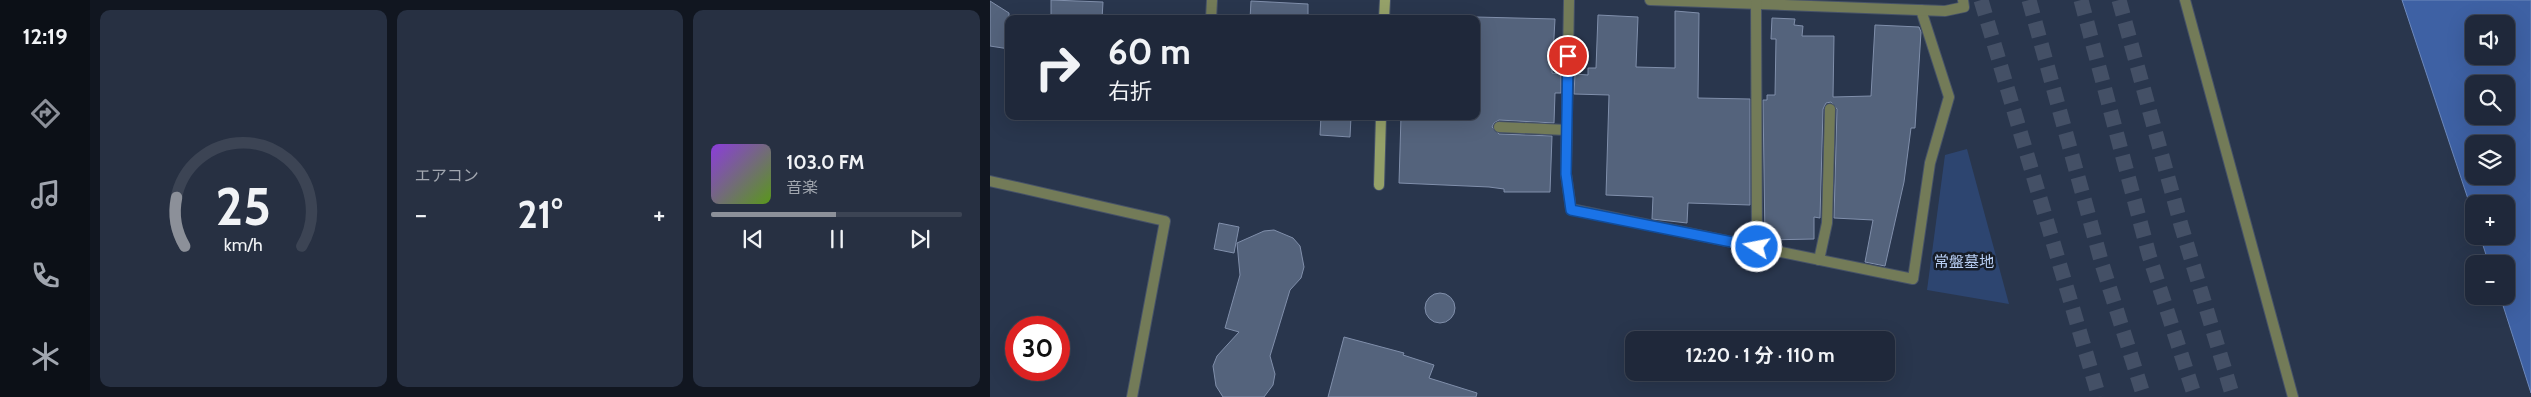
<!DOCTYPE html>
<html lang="ja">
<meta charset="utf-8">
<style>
body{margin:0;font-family:Cabin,"Noto Sans JP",sans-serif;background:#273042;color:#f1f3f6;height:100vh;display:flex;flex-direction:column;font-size:19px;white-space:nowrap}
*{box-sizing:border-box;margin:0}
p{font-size:16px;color:#a1a6af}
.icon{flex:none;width:28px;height:28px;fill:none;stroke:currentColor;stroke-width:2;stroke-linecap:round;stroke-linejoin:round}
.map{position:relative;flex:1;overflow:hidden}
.drawer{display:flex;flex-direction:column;gap:10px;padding:10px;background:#111620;width:900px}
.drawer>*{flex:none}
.hud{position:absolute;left:15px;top:15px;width:475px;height:105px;border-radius:10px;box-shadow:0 5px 20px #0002,0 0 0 1px #3c4454;background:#1f283a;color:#f1f3f6;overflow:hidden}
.fabs{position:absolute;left:1475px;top:15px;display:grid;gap:10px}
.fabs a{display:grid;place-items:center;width:50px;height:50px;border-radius:10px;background:#1f283a;box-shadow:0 5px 20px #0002,0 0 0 1px #3c4454;font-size:25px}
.speed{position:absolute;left:15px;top:316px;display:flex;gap:10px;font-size:25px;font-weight:700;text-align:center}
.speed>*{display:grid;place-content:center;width:65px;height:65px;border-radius:50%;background:#1f283a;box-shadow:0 5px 20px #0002,0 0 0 1px #3c4454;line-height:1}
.speed .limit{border:8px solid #d22;background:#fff;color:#111}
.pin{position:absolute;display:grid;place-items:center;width:42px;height:42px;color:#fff;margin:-21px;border:2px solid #fff;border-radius:50%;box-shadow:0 1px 5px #0007}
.me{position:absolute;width:55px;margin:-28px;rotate:281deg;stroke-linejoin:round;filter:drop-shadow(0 0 4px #0008)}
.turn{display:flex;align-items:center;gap:18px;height:105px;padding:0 20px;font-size:22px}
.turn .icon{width:65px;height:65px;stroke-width:2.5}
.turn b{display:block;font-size:35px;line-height:42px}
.big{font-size:38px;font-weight:700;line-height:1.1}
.drawer .widget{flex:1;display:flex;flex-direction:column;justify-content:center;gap:8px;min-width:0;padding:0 18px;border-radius:10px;background:#273042}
.drawer .dial{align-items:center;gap:0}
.dial svg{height:130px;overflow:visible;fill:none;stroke:#3c4454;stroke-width:7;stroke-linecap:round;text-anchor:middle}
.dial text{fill:#f1f3f6;stroke:none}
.song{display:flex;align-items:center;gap:15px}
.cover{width:60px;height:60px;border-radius:8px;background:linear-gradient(135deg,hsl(270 70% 55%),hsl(90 70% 35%))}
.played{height:5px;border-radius:2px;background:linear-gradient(90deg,#8c9099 50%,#3c4454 50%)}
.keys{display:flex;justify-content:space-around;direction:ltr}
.heat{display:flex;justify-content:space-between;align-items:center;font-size:28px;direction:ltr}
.drawer .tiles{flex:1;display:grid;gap:10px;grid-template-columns:repeat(3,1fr)}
.trip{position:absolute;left:635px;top:331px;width:270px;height:50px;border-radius:10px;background:#1f283a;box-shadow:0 5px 20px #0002,0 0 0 1px #3c4454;font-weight:700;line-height:50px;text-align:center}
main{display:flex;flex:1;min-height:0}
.dock{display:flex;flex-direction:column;width:90px;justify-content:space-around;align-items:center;background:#0c1017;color:#a1a6af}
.dock .icon{width:35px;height:35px}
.dock .selected{color:#8c9099}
.dock b{font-size:22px;color:#f1f3f6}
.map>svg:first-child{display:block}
.green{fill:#2d4570}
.water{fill:#3e61a4;stroke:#6d89bc;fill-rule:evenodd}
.building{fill:#54637c;stroke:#808fab}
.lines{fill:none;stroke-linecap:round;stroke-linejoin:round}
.highway-tunnel{stroke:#445066;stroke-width:15;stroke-dasharray:15 8;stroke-linecap:butt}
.lane-casing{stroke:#465268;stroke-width:12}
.street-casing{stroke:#465268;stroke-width:12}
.secondary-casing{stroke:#465268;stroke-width:12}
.lane{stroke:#737b58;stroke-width:10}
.street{stroke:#737b58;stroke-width:10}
.secondary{stroke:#95a169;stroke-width:10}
.route-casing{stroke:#114b97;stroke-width:12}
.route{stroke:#1a73e8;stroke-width:9}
.labels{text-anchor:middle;stroke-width:5;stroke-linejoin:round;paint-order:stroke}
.park-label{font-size:15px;fill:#b8cef3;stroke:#171d28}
</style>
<main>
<nav class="dock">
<b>12:19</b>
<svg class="icon selected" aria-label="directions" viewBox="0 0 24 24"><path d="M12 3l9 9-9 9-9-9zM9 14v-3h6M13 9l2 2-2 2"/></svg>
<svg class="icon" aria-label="music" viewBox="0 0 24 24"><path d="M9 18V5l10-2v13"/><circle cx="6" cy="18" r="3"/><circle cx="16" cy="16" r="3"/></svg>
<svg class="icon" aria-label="phone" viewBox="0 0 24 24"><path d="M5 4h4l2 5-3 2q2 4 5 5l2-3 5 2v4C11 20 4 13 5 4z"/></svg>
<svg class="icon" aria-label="climate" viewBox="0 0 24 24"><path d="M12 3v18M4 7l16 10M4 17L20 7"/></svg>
</nav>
<section class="drawer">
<div class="tiles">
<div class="widget dial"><svg viewBox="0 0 100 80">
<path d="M14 69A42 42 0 1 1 86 69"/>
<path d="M14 69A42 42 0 0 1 9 39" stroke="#8c9099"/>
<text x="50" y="56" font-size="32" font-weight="700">25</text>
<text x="50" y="72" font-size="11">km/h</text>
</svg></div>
<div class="widget"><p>エアコン</p>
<div class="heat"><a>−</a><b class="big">21°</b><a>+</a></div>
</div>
<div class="widget">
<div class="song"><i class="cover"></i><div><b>103.0 FM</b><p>音楽</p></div></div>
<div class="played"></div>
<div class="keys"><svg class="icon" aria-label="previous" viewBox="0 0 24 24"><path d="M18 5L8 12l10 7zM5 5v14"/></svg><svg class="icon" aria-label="pause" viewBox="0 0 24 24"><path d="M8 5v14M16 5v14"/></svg><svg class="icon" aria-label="next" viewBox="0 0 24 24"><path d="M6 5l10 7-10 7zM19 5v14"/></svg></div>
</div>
</div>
</section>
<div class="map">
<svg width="1541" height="397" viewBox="0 0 1541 397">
<rect width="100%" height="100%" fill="#29364d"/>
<!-- green -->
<polygon class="green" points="977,149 1019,304 937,290 955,155"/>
<!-- water -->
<path class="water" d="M1412 0H1541V393L1510 296H1516V264H1499L1490 236H1516V204H1484V217ZM1484 24H1516V56H1484ZM1484 84H1516V116H1484ZM1484 144H1516V176H1484Z"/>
<!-- building -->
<g class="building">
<polygon points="61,0 113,2 112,19 61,19"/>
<polygon points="0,1 19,13 19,49 0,46"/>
<polygon points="261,1 318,4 318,19 260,19"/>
<polygon points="685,11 709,13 708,98 760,99 760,205 698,203 697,223 662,219 663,197 616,195 619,95 584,94 585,74 598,75 598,68 606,68 608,15 648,17 646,67 685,68"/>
<polygon points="486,17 565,19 562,73 571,74 571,93 565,93 564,123 509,120 504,123 502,127 509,134 562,136 560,192 514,192 514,189 499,187 409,183 411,116 487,116"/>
<polygon points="782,18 805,19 804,25 813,26 812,36 844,36 843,97 881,96 885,25 929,27 931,32 925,128 921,128 914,182 895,266 875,262 883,220 844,218 847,109 841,102 836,103 833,109 830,218 824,217 824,239 775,240 773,100 777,100 777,95 785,95 786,39 781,39"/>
<polygon points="331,116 361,117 360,137 330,135"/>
<polygon points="229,223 249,227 244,253 224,249"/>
<polygon points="284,230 303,238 310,246 314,267 311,278 300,290 280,356 285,374 283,385 274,397 233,397 226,386 223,366 227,356 249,332 235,328 250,275 247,243 274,231"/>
<circle cx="450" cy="308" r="15"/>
<polygon points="354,337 414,353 413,355 444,365 439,378 487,393 486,397 338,397"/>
</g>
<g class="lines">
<!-- highway-tunnel -->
<g class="highway-tunnel">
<polyline points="991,0 1109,397"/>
<polyline points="1039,0 1112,264 1154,397"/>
<polyline points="1091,0 1159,255 1205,397"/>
<polyline points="1129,0 1191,225 1243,397"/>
</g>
<defs>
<g id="lane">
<polyline points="509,127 576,130"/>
<polyline points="0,181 175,221 142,397"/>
<polyline points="829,260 837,223 840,109"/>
</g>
<g id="street">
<polyline points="579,0 576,174 581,209 923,279 940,163 959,97 931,10"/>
<polyline points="660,0 955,11 974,7 973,0"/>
<polyline points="766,0 767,247"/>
<polyline points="1195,0 1303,397"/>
<polyline points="221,19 222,0"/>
</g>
<g id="secondary">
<polyline points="394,19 395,0"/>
<polyline points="389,185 391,116"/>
</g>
</defs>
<!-- lane casing -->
<use href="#lane" class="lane-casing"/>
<!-- street casing -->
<use href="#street" class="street-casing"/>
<!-- secondary casing -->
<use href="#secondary" class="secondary-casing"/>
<!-- lane -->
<use href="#lane" class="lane"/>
<!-- street -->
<use href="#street" class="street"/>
<!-- secondary -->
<use href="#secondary" class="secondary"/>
</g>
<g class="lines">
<defs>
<polyline id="route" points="578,56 576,174 581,210 767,247"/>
</defs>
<!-- route casing -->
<use href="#route" class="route-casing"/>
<!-- route -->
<use href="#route" class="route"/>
</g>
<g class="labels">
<!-- park labels -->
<g class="park-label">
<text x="974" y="267">常盤墓地</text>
</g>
</g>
</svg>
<div class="fabs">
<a><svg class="icon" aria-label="sound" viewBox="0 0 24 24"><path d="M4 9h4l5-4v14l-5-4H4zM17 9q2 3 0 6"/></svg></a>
<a><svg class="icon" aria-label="search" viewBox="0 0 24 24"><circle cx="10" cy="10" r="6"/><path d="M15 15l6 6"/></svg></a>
<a><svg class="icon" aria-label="layers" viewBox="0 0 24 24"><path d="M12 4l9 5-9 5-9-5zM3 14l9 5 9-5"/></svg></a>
<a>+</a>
<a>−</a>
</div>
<div class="speed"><div class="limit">30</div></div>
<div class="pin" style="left:578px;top:56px;background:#d93025"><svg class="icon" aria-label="arrive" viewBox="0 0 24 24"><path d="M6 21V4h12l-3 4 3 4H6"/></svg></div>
<svg class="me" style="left:767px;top:247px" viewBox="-20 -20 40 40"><circle r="17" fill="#1a73e8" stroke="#fff" stroke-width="3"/><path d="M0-11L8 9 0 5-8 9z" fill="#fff"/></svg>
<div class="trip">12:20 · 1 分 · 110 m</div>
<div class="hud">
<div class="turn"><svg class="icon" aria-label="right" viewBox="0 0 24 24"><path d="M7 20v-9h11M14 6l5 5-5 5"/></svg><div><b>60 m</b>右折</div></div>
</div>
</div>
</main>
